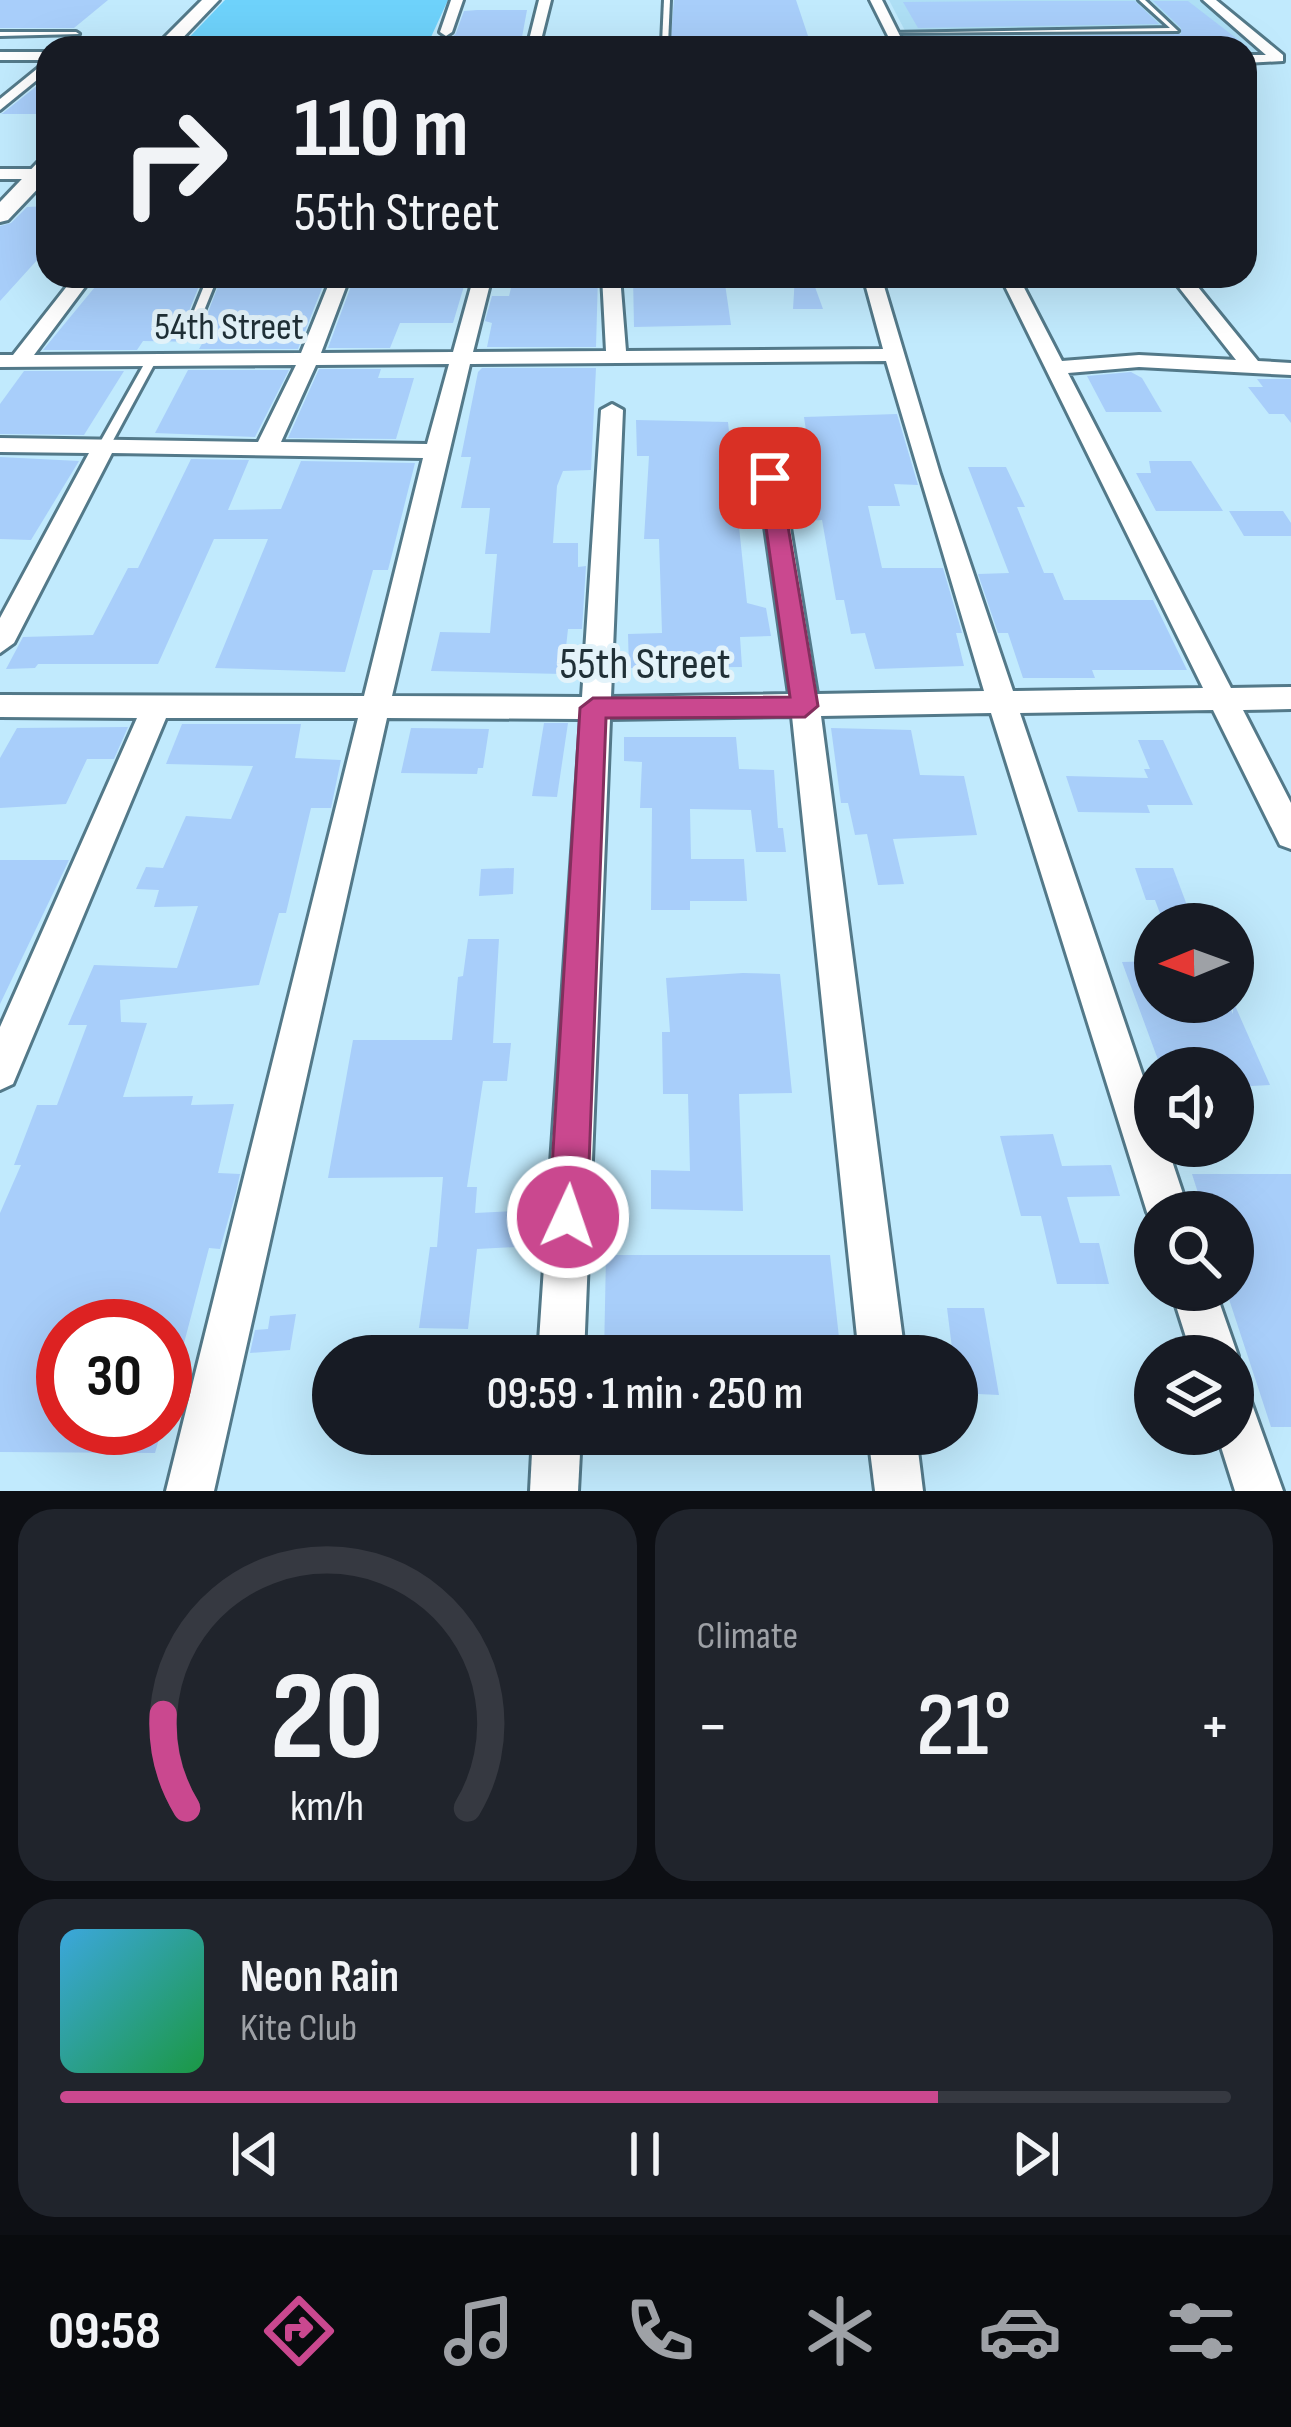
<!DOCTYPE html>
<meta charset="utf-8">
<style>
body{margin:0;font-family:"Sofia Sans Condensed",sans-serif;background:#20242c;color:#f1f3f6;height:100vh;display:flex;flex-direction:column;font-size:45px;white-space:nowrap}
*{box-sizing:border-box;margin:0}
p{font-size:39px;color:#9ea1a6}
.icon{flex:none;width:66px;height:66px;fill:none;stroke:currentColor;stroke-width:2;stroke-linecap:round;stroke-linejoin:round}
.map{position:relative;height:1491px;overflow:hidden}
.details{display:flex;flex-direction:column;gap:18px;padding:18px;background:#0d0f14;flex:1}
.details>*{flex:none}
.top-card{position:absolute;left:36px;top:36px;width:1221px;height:252px;border-radius:36px;box-shadow:0 12px 48px #0002;background:#171b24;color:#f1f3f6;overflow:hidden}
.needle{width:78px;rotate:269deg}
.fabs{position:absolute;left:1134px;top:903px;display:grid;gap:24px}
.fabs a{display:grid;place-items:center;width:120px;height:120px;border-radius:50%;background:#171b24;box-shadow:0 12px 48px #0002;font-size:60px}
.speed{position:absolute;left:36px;top:1299px;display:flex;gap:24px;font-size:60px;font-weight:700;text-align:center}
.speed>*{display:grid;place-content:center;width:156px;height:156px;border-radius:50%;background:#171b24;box-shadow:0 12px 48px #0002;line-height:1}
.speed .limit{border:18px solid #d22;background:#fff;color:#111}
.pin{position:absolute;display:grid;place-items:center;width:102px;height:102px;color:#fff;margin:-51px;border-radius:24px;box-shadow:0 6px 18px #0006}
.me{position:absolute;width:132px;margin:-66px;rotate:3deg;stroke-linejoin:round;filter:drop-shadow(0 0 9px #0008)}
.turn{display:flex;align-items:center;gap:42px;height:252px;padding:0 60px;font-size:54px}
.turn .icon{width:156px;height:156px;stroke-width:2.5}
.turn b{display:block;font-size:84px;line-height:102px}
.big{font-size:90px;font-weight:600;line-height:1.1}
.details .widget{flex:1;display:flex;flex-direction:column;justify-content:center;gap:18px;min-width:0;padding:0 42px;border-radius:36px;background:#20242c}
.details .dial{align-items:center;gap:0}
.dial svg{height:312px;overflow:visible;fill:none;stroke:#363941;stroke-width:7;stroke-linecap:round;text-anchor:middle}
.dial text{fill:#f1f3f6;stroke:none}
.song{display:flex;align-items:center;gap:36px}
.cover{width:144px;height:144px;border-radius:18px;background:linear-gradient(135deg,hsl(200 70% 55%),hsl(140 70% 35%))}
.played{height:12px;border-radius:6px;background:linear-gradient(90deg,#ca488f 75%,#363941 75%)}
.keys{display:flex;justify-content:space-around;direction:ltr}
.heat{display:flex;justify-content:space-between;align-items:center;font-size:66px;direction:ltr}
.details .tiles{flex:1;display:grid;gap:18px;grid-template-columns:1fr 1fr}
.widget:last-child{grid-column:span 2}
.trip{position:absolute;left:312px;top:1335px;width:666px;height:120px;border-radius:60px;background:#171b24;box-shadow:0 12px 48px #0002;font-weight:600;line-height:120px;text-align:center}
.menu{display:flex;height:192px;justify-content:space-around;align-items:center;background:#090b0e;color:#9ea1a6}
.menu .icon{width:84px;height:84px}
.menu .current{color:#ca488f}
.menu b{font-size:54px;color:#f1f3f6}
.map>svg:first-child{display:block}
.built{fill:#aedff5}
.green{fill:#6ed2fb}
.building{fill:#a8cefa}
.lines{fill:none;stroke-linecap:round;stroke-linejoin:round}
.lane-casing{stroke:#537989;stroke-width:6}
.street-casing{stroke:#537989;stroke-width:6}
.secondary-casing{stroke:#537989;stroke-width:6}
.lane{fill:#fff;fill-rule:evenodd}
.street{fill:#fff;fill-rule:evenodd}
.secondary{fill:#fff;fill-rule:evenodd}
.route{fill:#ca488f;stroke:#832f5d;stroke-width:3}
.labels{text-anchor:middle;stroke-width:10;stroke-linejoin:round;paint-order:stroke}
.far-street-label{font-size:39px;fill:#203037;stroke:#e3f3fa}
.street-label{font-size:45px;fill:#203037;stroke:#e3f3fa}
</style>
<div class="map">
<svg width="1291" height="1491" viewBox="0 0 1291 1491">
<rect width="100%" height="100%" fill="#c1eafd"/>
<!-- built -->
<polygon class="built" points="889,0 1204,0 1269,55 1245,55 1245,48 914,48"/>
<!-- green -->
<polygon class="green" points="225,0 448,0 426,48 179,48"/>
<!-- building -->
<g class="building">
<polygon points="0,0 108,0 74,28 0,28"/>
<polygon points="674,0 796,0 812,48 670,48"/>
<polygon points="1023,1 1135,1 1159,24 918,28 903,2"/>
<polygon points="1153,1 1188,1 1249,48 953,48 950,44 929,44 924,37 1181,34 1181,28"/>
<polygon points="477,10 527,10 520,48 444,46 456,33 464,11"/>
<polygon points="48,77 48,114 1,114 3,113"/>
<polygon points="48,206 48,248 0,301 0,226 11,223 27,207"/>
<polygon points="104,276 203,276 187,316 194,324 205,320 222,276 326,278 298,349 199,349 203,342 143,341 137,350 43,350"/>
<polygon points="360,276 467,276 453,323 400,323 390,348 328,348 354,278"/>
<polygon points="514,276 598,276 596,347 487,347 492,323 485,321 492,296 509,296"/>
<polygon points="633,276 724,277 731,325 634,327"/>
<polygon points="795,276 811,276 823,309 793,309"/>
<polygon points="482,368 596,368 591,470 563,471 557,486 553,543 578,543 578,567 586,566 582,629 568,629 563,674 431,671 440,632 490,633 497,554 485,554 490,508 461,508 471,457 461,457 478,372"/>
<polygon points="319,369 381,369 378,378 414,378 396,439 288,438"/>
<polygon points="188,370 289,370 255,437 155,433"/>
<polygon points="24,371 124,371 84,435 0,434 0,404"/>
<polygon points="1131,372 1142,378 1162,412 1106,412 1087,376"/>
<polygon points="1257,379 1291,379 1291,423 1284,414 1269,414 1248,387 1263,387"/>
<polygon points="897,414 918,485 894,484 900,506 868,506 882,568 943,568 962,633 956,633 964,666 875,669 865,633 851,634 844,600 836,600 822,520 794,522 786,477 766,464 811,464 804,417"/>
<polygon points="636,420 728,422 747,603 766,608 771,636 740,637 742,667 629,668 628,634 662,633 659,539 644,539 649,456 637,456"/>
<polygon points="0,457 79,461 31,540 0,539"/>
<polygon points="191,459 249,460 228,510 281,509 301,461 415,463 388,570 373,570 345,672 215,668 268,539 214,539 158,664 38,664 35,668 6,669 23,637 93,635 128,568 138,568"/>
<polygon points="1149,461 1191,461 1223,511 1156,511 1136,473 1151,473"/>
<polygon points="968,467 1006,467 1025,507 1017,507 1044,573 1053,573 1064,600 1153,600 1187,670 1092,670 1095,678 1023,678 1008,633 998,633 978,574 1009,573"/>
<polygon points="1229,511 1283,511 1291,523 1291,536 1244,536"/>
<polygon points="544,723 568,723 557,797 532,796"/>
<polygon points="182,724 301,724 295,758 341,760 331,808 311,808 286,913 279,913 259,985 120,1000 121,1022 147,1023 123,1097 193,1096 191,1105 234,1104 218,1173 240,1174 236,1192 220,1249 209,1248 173,1385 165,1384 165,1326 63,1326 63,1428 162,1428 155,1453 0,1452 0,1213 21,1165 14,1165 37,1105 57,1105 87,1025 68,1025 94,965 177,968 198,906 154,907 159,890 136,889 146,867 163,868 186,816 231,819 253,766 166,764"/>
<polygon points="128,727 114,759 87,759 66,804 0,808 0,758 17,728"/>
<polygon points="411,728 489,729 483,768 478,768 477,774 401,773"/>
<polygon points="831,728 911,730 920,775 964,776 977,835 893,839 904,884 878,885 867,834 855,835 848,803 841,803"/>
<polygon points="624,737 736,737 739,769 774,770 778,828 783,828 786,852 756,852 751,810 690,809 691,859 744,859 747,901 690,901 690,910 651,910 652,808 640,808 642,762 624,761"/>
<polygon points="1138,740 1163,740 1193,805 1147,805 1150,813 1078,812 1066,776 1148,778 1144,769 1150,769"/>
<polygon points="0,860 69,860 0,1004"/>
<polygon points="514,868 513,894 479,896 481,869"/>
<polygon points="1135,868 1173,868 1194,924 1164,924 1155,900 1146,900"/>
<polygon points="468,939 499,939 493,1043 511,1043 507,1081 483,1081 467,1187 477,1187 475,1213 538,1210 536,1246 477,1249 468,1329 419,1328 430,1247 437,1247 443,1177 328,1178 353,1040 452,1040 458,977 463,976"/>
<polygon points="1155,961 1155,1002 1228,1002 1233,1014 1233,1001 1270,1085 1233,1087 1233,1068 1161,1068 1122,962"/>
<polygon points="743,973 780,974 792,1093 739,1094 743,1211 651,1209 651,1170 690,1171 688,1094 663,1094 662,1032 670,1032 666,978"/>
<polygon points="1053,1134 1062,1166 1111,1165 1120,1196 1067,1197 1080,1243 1099,1243 1109,1284 1057,1284 1041,1216 1021,1216 1000,1136"/>
<polygon points="1192,1174 1291,1174 1291,1427 1271,1427 1226,1290 1233,1290 1233,1212 1204,1212"/>
<polygon points="606,1255 830,1255 841,1356 604,1356"/>
<polygon points="947,1308 984,1308 999,1395 957,1393 957,1356 953,1356"/>
<polygon points="296,1314 290,1350 250,1353 255,1330 268,1329 270,1316"/>
</g>
<g class="lines">
<defs>
<g id="lane">
<polygon points="664,0 670,0 668,44 665,46 662,44"/>
<polygon points="1139,0 1145,0 1178,31 889,33 1170,28"/>
<polygon points="0,32 76,32 79,34 0,36"/>
<polygon points="208,276 218,276 201,318 193,320 191,318"/>
<polygon points="147,359 156,361 110,446 108,448 100,448 98,446"/>
</g>
<g id="street">
<polygon points="451,0 463,0 452,32 446,36 440,32"/>
<polygon points="539,0 551,0 539,48 527,48"/>
<polygon points="870,0 882,0 906,48 894,48"/>
<polygon points="1203,0 1216,0 1283,55 1283,61 1245,63 1245,55 1266,55"/>
<rect x="0" y="52" width="48" height="8"/>
<polygon points="48,60 48,71 0,110 0,99"/>
<polygon points="0,169 40,169 48,174 40,179 0,179"/>
<path d="M75 276H93L34 355 301 353 332 276H350L321 353 453 352 474 276H492L473 352 606 351 602 276H620L626 351 883 349 863 276H881L940 474 1013 691 1203 688 1000 276H1018L1062 361 1139 355 1236 360 1170 276H1189L1258 361 1291 363V375L1139 367 1068 373 1231 688 1291 687V709L1243 710 1291 803V849L1280 845 1213 710 1020 713 1155 1112V1146H1167L1189 1212H1155V1227L1147 1212 991 713 821 716 905 1356H859L792 716 610 719 584 1356H538L581 719 387 718 214 1491H166L358 718H166L13 1084 0 1090V1027L137 718 0 717V695L364 696 423 458 112 453 14 643 0 653V618L89 453 0 452V438L258 442 296 365 0 367V355H13ZM886 361 984 691 817 694 782 478 770 471 758 478 789 694 611 697 623 410 612 404 601 410 582 697 392 696 470 364ZM449 364 427 444 281 442 316 365Z"/>
<polygon points="1171,1290 1215,1290 1238,1356 1233,1367 1233,1356 1192,1356"/>
<polygon points="1233,1389 1249,1396 1283,1491 1235,1491 1217,1434 1233,1434"/>
<polygon points="533,1434 581,1434 578,1491 530,1491"/>
<polygon points="868,1434 916,1434 923,1491 875,1491"/>
</g>
<g id="secondary">
<polygon points="202,0 219,0 173,48 154,48"/>
<polygon points="48,158 48,178 8,220 0,222 0,202 40,160"/>
</g>
</defs>
<!-- lane casing -->
<use href="#lane" class="lane-casing"/>
<!-- street casing -->
<use href="#street" class="street-casing"/>
<!-- secondary casing -->
<use href="#secondary" class="secondary-casing"/>
<!-- lane -->
<use href="#lane" class="lane"/>
<!-- street -->
<use href="#street" class="street"/>
<!-- secondary -->
<use href="#secondary" class="secondary"/>
</g>
<!-- route -->
<polygon class="route" points="770,472 780,478 818,706 805,717 606,718 587,1217 581,1231 568,1236 554,1231 549,1217 580,708 593,698 790,697 759,478"/>
<g class="labels">
<!-- far-street labels -->
<g class="far-street-label">
<text x="229" y="339">54th Street</text>
</g>
<!-- street labels -->
<g class="street-label">
<text x="645" y="678">55th Street</text>
</g>
</g>
</svg>
<div class="fabs">
<a><svg class="needle" viewBox="-14 -14 28 28"><path d="M0-13l5 13h-10z" fill="#e53935"/><path d="M0 13l5-13h-10z" fill="#9ea1a6"/></svg></a>
<a><svg class="icon" aria-label="sound" viewBox="0 0 24 24"><path d="M4 9h4l5-4v14l-5-4H4zM17 9q2 3 0 6"/></svg></a>
<a><svg class="icon" aria-label="search" viewBox="0 0 24 24"><circle cx="10" cy="10" r="6"/><path d="M15 15l6 6"/></svg></a>
<a><svg class="icon" aria-label="layers" viewBox="0 0 24 24"><path d="M12 4l9 5-9 5-9-5zM3 14l9 5 9-5"/></svg></a>
</div>
<div class="speed"><div class="limit">30</div></div>
<div class="pin" style="left:770px;top:478px;background:#d93025"><svg class="icon" aria-label="arrive" viewBox="0 0 24 24"><path d="M6 21V4h12l-3 4 3 4H6"/></svg></div>
<svg class="me" style="left:568px;top:1217px" viewBox="-20 -20 40 40"><circle r="17" fill="#ca488f" stroke="#fff" stroke-width="3"/><path d="M0-11L8 9 0 5-8 9z" fill="#fff"/></svg>
<div class="trip">09:59 · 1 min · 250 m</div>
<div class="top-card">
<div class="turn"><svg class="icon" aria-label="right" viewBox="0 0 24 24"><path d="M7 20v-9h11M14 6l5 5-5 5"/></svg><div><b>110 m</b>55th Street</div></div>
</div>
</div>
<section class="details">
<div class="tiles">
<div class="widget dial"><svg viewBox="0 0 100 80">
<path d="M14 69A42 42 0 1 1 86 69"/>
<path d="M14 69A42 42 0 0 1 8 45" stroke="#ca488f"/>
<text x="50" y="56" font-size="32" font-weight="700">20</text>
<text x="50" y="72" font-size="11">km/h</text>
</svg></div>
<div class="widget"><p>Climate</p>
<div class="heat"><a>−</a><b class="big">21°</b><a>+</a></div>
</div>
<div class="widget">
<div class="song"><i class="cover"></i><div><b>Neon Rain</b><p>Kite Club</p></div></div>
<div class="played"></div>
<div class="keys"><svg class="icon" aria-label="previous" viewBox="0 0 24 24"><path d="M18 5L8 12l10 7zM5 5v14"/></svg><svg class="icon" aria-label="pause" viewBox="0 0 24 24"><path d="M8 5v14M16 5v14"/></svg><svg class="icon" aria-label="next" viewBox="0 0 24 24"><path d="M6 5l10 7-10 7zM19 5v14"/></svg></div>
</div>
</div>
</section>
<nav class="menu">
<b>09:58</b>
<svg class="icon current" aria-label="directions" viewBox="0 0 24 24"><path d="M12 3l9 9-9 9-9-9zM9 14v-3h6M13 9l2 2-2 2"/></svg>
<svg class="icon" aria-label="music" viewBox="0 0 24 24"><path d="M9 18V5l10-2v13"/><circle cx="6" cy="18" r="3"/><circle cx="16" cy="16" r="3"/></svg>
<svg class="icon" aria-label="phone" viewBox="0 0 24 24"><path d="M5 4h4l2 5-3 2q2 4 5 5l2-3 5 2v4C11 20 4 13 5 4z"/></svg>
<svg class="icon" aria-label="climate" viewBox="0 0 24 24"><path d="M12 3v18M4 7l16 10M4 17L20 7"/></svg>
<svg class="icon" aria-label="car" viewBox="0 0 24 24"><path d="M5 17H2v-5l4-1 3-4h7l3 4 3 1v5h-3M9 17h6M6 11h13"/><circle cx="7" cy="17" r="2"/><circle cx="17" cy="17" r="2"/></svg>
<svg class="icon" aria-label="filters" viewBox="0 0 24 24"><path d="M4 7h16M4 17h16"/><circle cx="9" cy="7" r="2"/><circle cx="15" cy="17" r="2"/></svg>
</nav>
